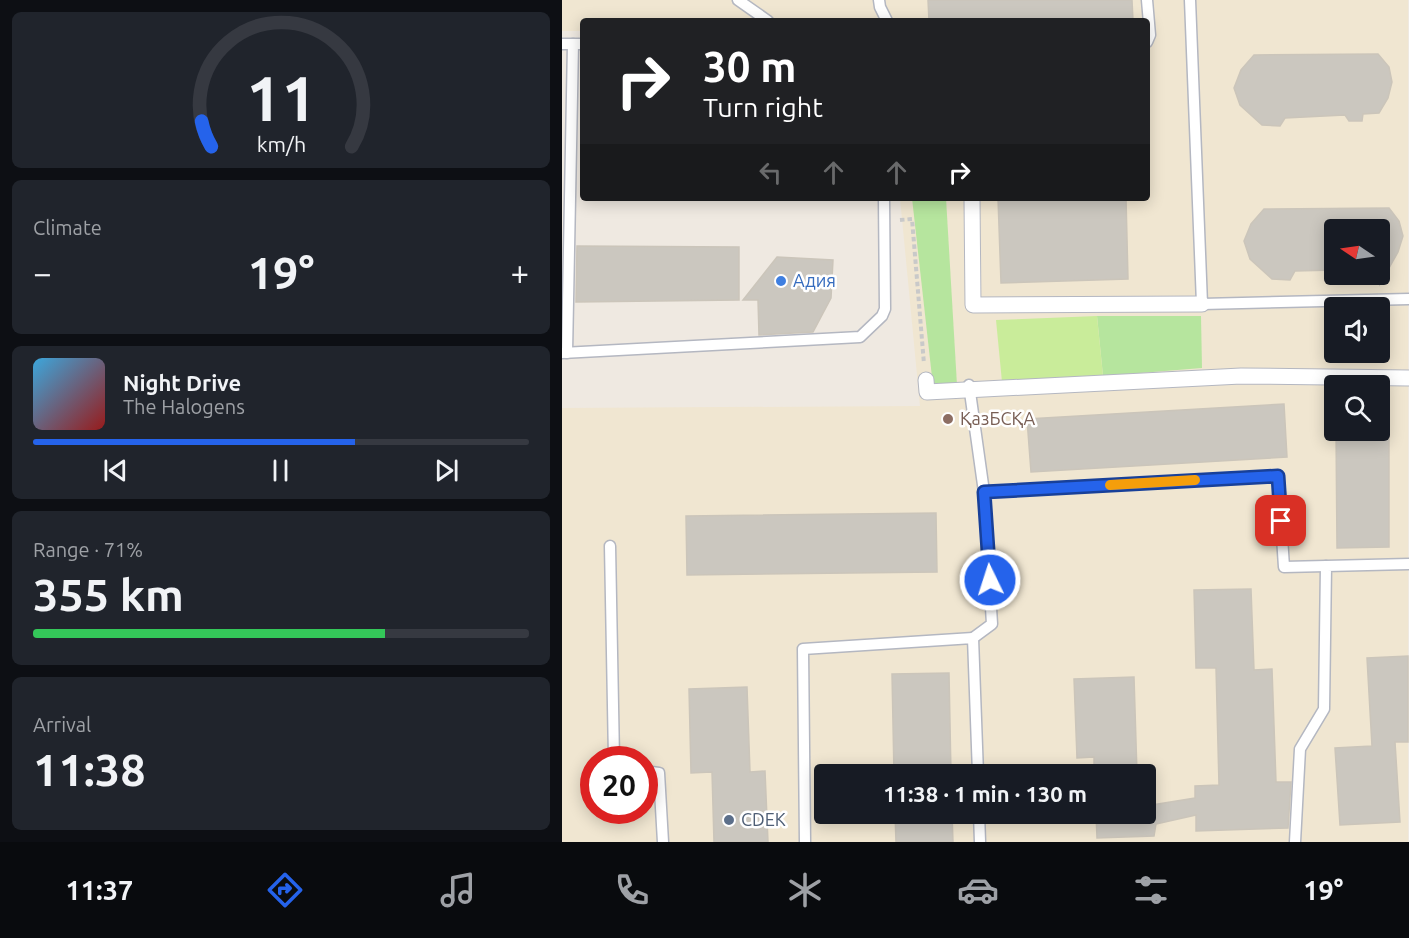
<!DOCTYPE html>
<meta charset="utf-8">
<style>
body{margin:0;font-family:Ubuntu,sans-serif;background:#20242c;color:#f1f3f6;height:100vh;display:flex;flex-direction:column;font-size:22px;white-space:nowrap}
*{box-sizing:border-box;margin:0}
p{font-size:20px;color:#9ea1a6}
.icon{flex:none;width:33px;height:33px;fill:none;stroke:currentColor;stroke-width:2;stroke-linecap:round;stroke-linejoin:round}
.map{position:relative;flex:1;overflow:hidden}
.sheet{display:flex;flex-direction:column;gap:12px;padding:12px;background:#0d0f14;width:562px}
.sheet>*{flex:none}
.top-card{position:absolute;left:18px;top:18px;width:570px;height:183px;border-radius:6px;box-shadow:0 3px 15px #0003;background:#202124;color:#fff;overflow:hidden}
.needle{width:39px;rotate:283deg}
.buttons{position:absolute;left:762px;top:219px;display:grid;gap:12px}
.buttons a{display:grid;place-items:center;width:66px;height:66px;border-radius:6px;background:#171b24;box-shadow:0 3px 15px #0003;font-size:30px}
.speed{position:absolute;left:18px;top:746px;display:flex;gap:12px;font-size:30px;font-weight:700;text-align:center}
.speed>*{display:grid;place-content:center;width:78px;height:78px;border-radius:50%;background:#171b24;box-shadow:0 3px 15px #0003;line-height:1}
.speed .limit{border:9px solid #d22;background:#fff;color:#111}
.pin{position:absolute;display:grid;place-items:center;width:51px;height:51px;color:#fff;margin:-26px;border-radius:12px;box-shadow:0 3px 9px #0006}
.me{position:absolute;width:66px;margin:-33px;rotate:356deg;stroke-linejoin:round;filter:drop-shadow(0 0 4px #0008)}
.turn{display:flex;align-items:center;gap:21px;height:126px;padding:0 24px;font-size:27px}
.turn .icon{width:78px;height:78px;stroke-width:2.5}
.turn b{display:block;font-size:42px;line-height:51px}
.lanes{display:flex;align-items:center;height:57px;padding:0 24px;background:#0003;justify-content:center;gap:30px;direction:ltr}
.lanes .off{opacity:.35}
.big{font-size:45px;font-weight:700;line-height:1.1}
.sheet .tile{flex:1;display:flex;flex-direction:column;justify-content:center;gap:9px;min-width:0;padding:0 21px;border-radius:9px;background:#20242c}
.sheet .dial{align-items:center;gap:0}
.dial svg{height:156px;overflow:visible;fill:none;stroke:#363941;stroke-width:7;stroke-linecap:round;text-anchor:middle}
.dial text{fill:#f1f3f6;stroke:none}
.song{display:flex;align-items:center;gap:18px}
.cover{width:72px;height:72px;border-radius:9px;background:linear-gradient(135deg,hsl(200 70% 55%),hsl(0 70% 35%))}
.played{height:6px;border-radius:3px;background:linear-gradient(90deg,#2563eb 65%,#363941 65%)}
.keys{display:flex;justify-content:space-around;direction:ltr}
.heat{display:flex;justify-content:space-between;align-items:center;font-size:33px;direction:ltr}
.charge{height:9px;border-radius:4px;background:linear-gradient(90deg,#34c759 71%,#363941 0)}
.trip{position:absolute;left:252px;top:764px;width:342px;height:60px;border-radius:6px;background:#171b24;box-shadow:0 3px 15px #0003;font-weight:700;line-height:60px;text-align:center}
.menu{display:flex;height:96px;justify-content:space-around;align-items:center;background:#090b0e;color:#9ea1a6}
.menu .icon{width:42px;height:42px}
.menu .selected{color:#2563eb}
.menu b{font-size:27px;color:#f1f3f6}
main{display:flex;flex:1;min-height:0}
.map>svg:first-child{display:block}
.education{fill:#f0e6d1;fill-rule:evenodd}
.green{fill:#b6e59e}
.pitch{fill:#c9ec9a}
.building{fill:#cbc7bf;stroke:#cbc5ba;stroke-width:1.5}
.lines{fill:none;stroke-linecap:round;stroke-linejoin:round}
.service-casing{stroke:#b4b7c1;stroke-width:13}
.pedestrian-casing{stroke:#b4b7c1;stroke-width:17}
.path{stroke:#c9c9c9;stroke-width:4;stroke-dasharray:4.5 3;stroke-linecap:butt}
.service{stroke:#fff;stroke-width:10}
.pedestrian{stroke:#fff;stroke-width:15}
.route-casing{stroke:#184099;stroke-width:15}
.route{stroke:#2563eb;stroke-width:10}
.slow{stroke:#f59e0b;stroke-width:10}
.shop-dot{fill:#3f7fe0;stroke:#fff;stroke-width:2}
.education-dot{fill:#8d6e63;stroke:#fff;stroke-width:2}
.service-dot{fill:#5c6f8a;stroke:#fff;stroke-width:2}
.labels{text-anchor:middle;stroke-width:5;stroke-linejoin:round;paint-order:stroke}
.shop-label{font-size:18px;fill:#366cbe;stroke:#fff;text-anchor:start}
.education-label{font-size:18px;fill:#785e54;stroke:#fff;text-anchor:start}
.service-label{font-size:18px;fill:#4e5e75;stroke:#fff;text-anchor:start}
</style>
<main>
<section class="sheet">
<div class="tile dial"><svg viewBox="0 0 100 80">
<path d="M14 69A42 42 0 1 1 86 69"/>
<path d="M14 69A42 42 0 0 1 9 56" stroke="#2563eb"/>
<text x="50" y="56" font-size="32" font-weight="700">11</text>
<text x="50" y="72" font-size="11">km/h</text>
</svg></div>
<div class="tile"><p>Climate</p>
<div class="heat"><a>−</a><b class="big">19°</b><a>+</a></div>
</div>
<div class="tile">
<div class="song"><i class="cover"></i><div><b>Night Drive</b><p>The Halogens</p></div></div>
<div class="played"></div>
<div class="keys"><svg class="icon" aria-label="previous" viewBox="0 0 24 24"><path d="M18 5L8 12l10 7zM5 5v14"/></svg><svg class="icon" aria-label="pause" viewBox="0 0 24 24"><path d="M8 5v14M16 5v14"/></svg><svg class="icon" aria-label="next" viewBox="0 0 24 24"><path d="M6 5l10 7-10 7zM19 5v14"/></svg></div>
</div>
<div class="tile"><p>Range · 71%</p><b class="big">355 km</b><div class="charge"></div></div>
<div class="tile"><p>Arrival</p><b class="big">11:38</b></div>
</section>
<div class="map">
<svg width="847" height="842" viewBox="0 0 847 842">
<rect width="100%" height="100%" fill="#efe9e1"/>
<!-- education -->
<path class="education" d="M0 0H846V842H0V408L358 406 338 198H585V21H21V31H0ZM772 230H818V274H772ZM772 308H818V352H772ZM772 386H818V430H772ZM32 759H82V810H32ZM262 774H584V813H262Z"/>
<!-- green -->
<g class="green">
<polygon points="350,198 384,198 395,385 371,386"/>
<polygon points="535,316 639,316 640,368 541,376"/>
</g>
<!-- pitch -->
<polygon class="pitch" points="535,316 541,376 440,382 434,320"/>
<!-- building -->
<g class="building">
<polygon points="366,0 570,0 571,21 367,21"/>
<polygon points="816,54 827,67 830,82 826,98 817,113 801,114 800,121 787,121 783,115 723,118 718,126 700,125 678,105 672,88 679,70 692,55"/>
<polygon points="436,198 564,198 566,279 439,283"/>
<polygon points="827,208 837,221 841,236 836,252 818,284 818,230 772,230 772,270 733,271 728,280 710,279 688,259 682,241 689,224 702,209"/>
<polygon points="15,246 177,247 177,300 14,302"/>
<polygon points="215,257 271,260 269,298 251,332 197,335 196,300 181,300"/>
<polygon points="722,404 725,457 469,472 465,419"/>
<polygon points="774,430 827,430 827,547 775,548"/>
<polygon points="374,513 375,572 125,575 124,516"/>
<polygon points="689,589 692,670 710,669 714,782 729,782 726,828 634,831 634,815 594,824 592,836 535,838 534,813 584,813 584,806 633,798 633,786 657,785 654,668 634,668 632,590"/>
<polygon points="846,656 846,742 833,742 838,822 778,825 773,748 810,746 805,658"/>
<polygon points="387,673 389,774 332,774 330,674"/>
<polygon points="572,677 575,774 532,774 532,757 515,758 512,679"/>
<polygon points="185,687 188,772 203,771 206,842 152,842 150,772 129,773 127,689"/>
<polygon points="333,813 390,813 391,842 334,842"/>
</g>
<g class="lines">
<defs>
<g id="service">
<polyline points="176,0 206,21"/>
<polyline points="317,0 318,7 325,21"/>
<polyline points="628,0 640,304 847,299"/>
<polyline points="585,42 588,35 585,0"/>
<polyline points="0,44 21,44"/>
<polyline points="0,353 298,337 320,316 323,309 322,198"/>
<polyline points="5,353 11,44"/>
<polyline points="407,385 422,492 430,624 411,638"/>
<polyline points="422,492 716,476 722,567 764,566"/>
<polyline points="48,546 52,759"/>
<polyline points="82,771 97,773 101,842"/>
<polyline points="417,813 418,842"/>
<polyline points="243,842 241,649 411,638 416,774"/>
<polyline points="733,842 738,749 762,709 764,566 847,564"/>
</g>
<g id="pedestrian">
<polyline points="410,198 411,305 640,304"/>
<polyline points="364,380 365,392 679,376 847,378"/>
</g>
</defs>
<!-- service casing -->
<use href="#service" class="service-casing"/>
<!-- pedestrian casing -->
<use href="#pedestrian" class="pedestrian-casing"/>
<!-- path -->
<polyline class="path" points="338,220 350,219 362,364"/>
<!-- service -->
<use href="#service" class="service"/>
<!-- pedestrian -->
<use href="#pedestrian" class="pedestrian"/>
</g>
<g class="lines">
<defs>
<polyline id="route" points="428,580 422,492 716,476 719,521"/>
</defs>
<!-- route casing -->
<use href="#route" class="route-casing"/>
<!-- route -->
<use href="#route" class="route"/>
<!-- slow -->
<polyline class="slow" points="548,485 633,480"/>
</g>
<!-- markers -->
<circle class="shop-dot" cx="219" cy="281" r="6"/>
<circle class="education-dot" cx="386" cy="419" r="6"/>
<circle class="service-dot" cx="167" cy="820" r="6"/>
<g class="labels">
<!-- shop labels -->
<g class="shop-label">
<text x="231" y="287">Адия</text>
</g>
<!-- education labels -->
<g class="education-label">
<text x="398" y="425">ҚазБСҚА</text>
</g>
<!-- service labels -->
<g class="service-label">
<text x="179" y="826">CDEK</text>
</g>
</g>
</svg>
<div class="buttons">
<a><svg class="needle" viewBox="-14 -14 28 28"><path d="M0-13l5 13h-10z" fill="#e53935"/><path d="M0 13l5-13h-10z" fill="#9ea1a6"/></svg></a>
<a><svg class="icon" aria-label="sound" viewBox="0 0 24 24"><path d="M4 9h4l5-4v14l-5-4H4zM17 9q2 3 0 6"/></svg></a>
<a><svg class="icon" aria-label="search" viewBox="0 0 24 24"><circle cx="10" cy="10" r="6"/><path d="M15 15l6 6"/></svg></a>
</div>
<div class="speed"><div class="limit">20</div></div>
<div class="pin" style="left:719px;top:521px;background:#d93025"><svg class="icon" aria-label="arrive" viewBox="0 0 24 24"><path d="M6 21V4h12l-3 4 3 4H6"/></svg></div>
<svg class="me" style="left:428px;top:580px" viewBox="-20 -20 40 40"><circle r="17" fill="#2563eb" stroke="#fff" stroke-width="3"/><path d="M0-11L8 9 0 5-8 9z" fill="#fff"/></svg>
<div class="trip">11:38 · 1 min · 130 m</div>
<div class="top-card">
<div class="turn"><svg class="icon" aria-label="right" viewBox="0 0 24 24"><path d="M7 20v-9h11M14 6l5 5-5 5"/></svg><div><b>30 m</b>Turn right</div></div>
<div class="lanes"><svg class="icon off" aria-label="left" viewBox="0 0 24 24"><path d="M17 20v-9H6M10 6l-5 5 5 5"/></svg><svg class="icon off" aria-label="ahead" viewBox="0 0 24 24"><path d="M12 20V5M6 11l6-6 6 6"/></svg><svg class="icon off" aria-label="ahead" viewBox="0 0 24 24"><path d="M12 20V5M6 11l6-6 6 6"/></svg><svg class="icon" aria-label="right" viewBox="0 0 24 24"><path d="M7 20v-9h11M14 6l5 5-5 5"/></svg></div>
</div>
</div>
</main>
<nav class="menu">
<b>11:37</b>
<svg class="icon selected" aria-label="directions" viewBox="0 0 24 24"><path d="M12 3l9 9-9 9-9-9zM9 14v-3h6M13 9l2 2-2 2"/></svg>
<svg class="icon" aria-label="music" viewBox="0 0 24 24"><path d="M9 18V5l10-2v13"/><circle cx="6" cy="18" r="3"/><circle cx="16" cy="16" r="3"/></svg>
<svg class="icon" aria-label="phone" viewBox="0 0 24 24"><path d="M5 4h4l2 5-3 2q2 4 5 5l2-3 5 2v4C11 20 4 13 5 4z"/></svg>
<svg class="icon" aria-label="climate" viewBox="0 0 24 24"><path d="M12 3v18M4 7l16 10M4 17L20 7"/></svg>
<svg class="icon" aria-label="car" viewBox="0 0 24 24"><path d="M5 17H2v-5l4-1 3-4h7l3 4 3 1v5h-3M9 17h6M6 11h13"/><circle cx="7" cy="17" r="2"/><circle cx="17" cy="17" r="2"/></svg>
<svg class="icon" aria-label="filters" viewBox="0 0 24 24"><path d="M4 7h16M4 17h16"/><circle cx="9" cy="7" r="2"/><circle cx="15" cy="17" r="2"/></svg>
<b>19°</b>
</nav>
